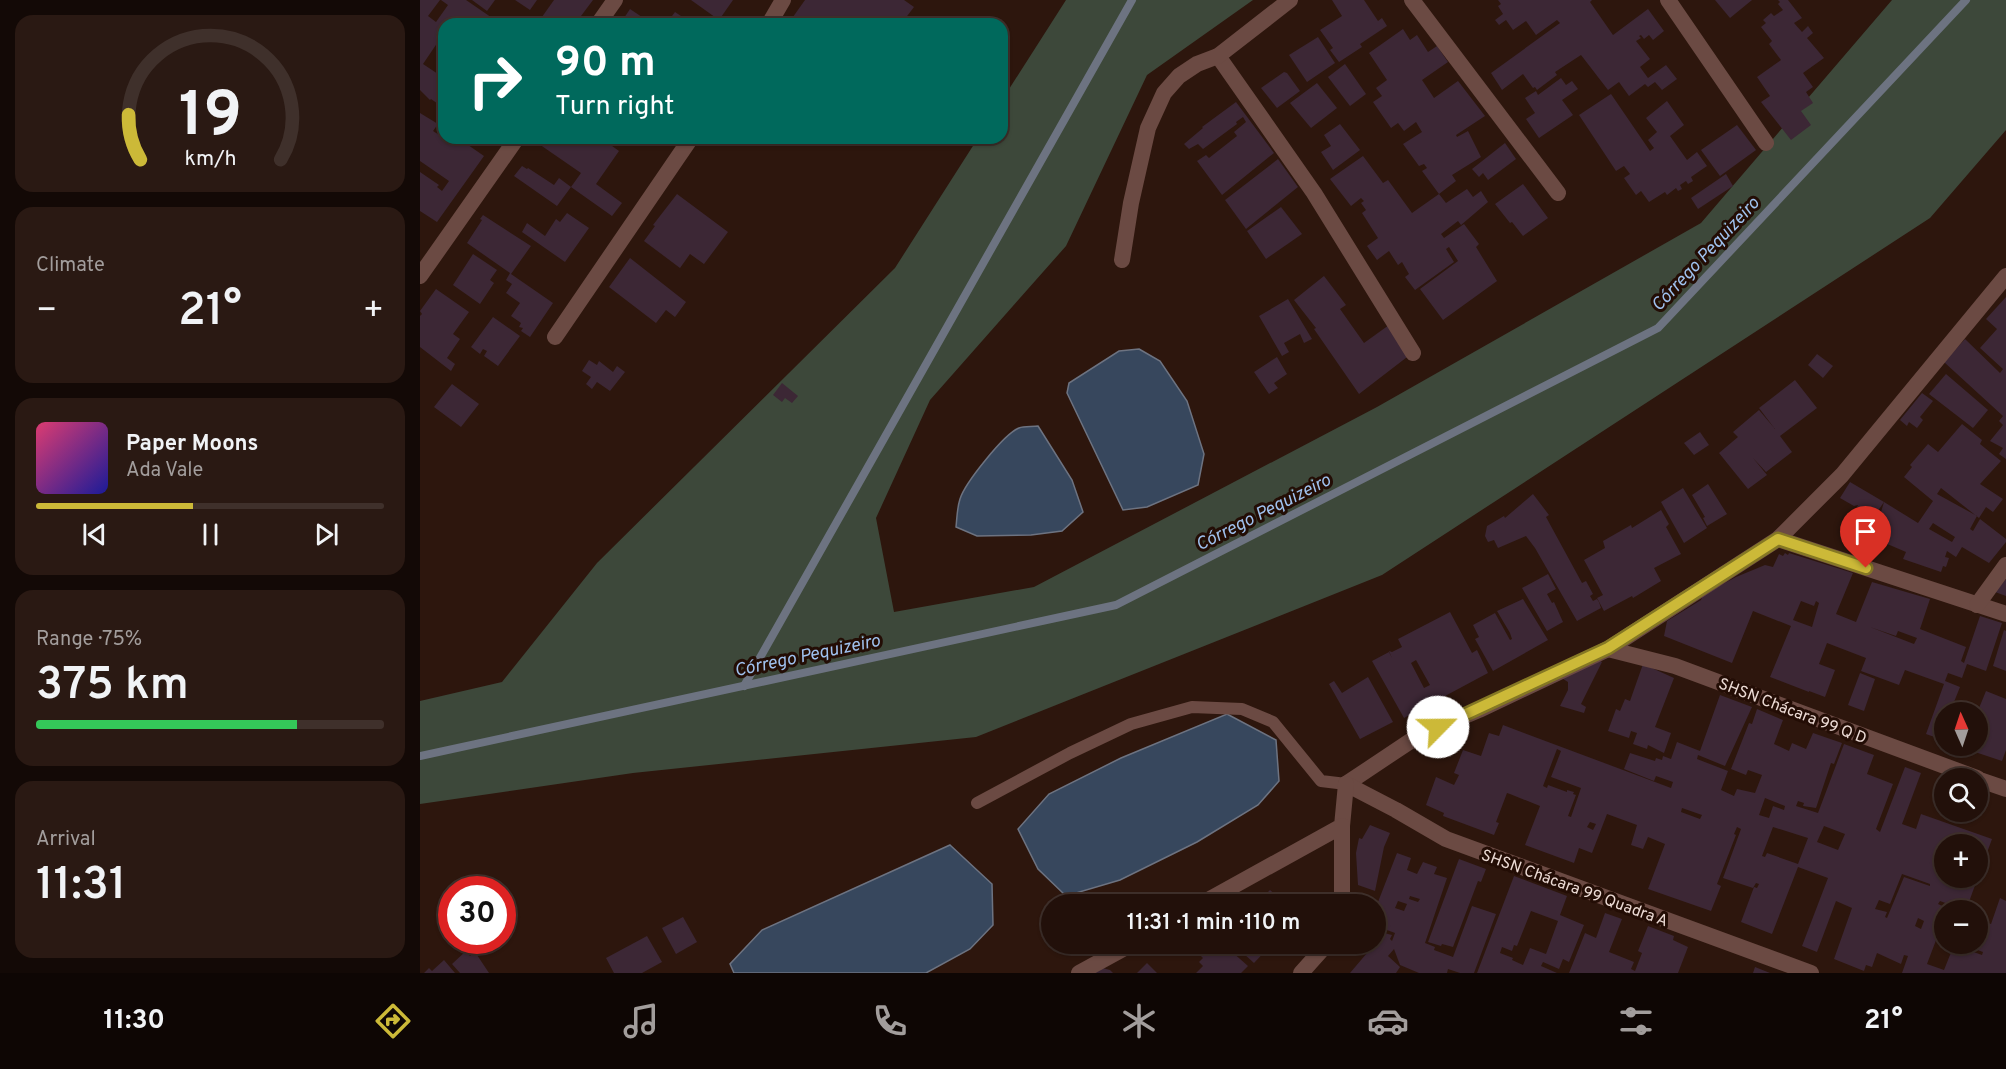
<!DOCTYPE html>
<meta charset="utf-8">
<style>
body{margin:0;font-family:Overpass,sans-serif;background:#2a1913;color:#f1f3f6;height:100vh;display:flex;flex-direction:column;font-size:22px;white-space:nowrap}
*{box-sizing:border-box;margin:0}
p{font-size:20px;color:#a29d9c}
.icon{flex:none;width:33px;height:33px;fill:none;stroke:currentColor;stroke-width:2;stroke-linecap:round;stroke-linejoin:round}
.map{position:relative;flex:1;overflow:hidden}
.details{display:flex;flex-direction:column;gap:15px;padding:15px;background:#130906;width:420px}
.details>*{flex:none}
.banner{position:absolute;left:18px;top:18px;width:570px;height:126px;border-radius:18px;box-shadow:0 2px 4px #0004,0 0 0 2px #3f302b;background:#00695c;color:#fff;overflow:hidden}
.needle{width:39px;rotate:357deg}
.controls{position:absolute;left:1514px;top:702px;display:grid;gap:12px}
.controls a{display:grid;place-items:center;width:54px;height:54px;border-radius:50%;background:#22100a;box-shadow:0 2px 4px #0004,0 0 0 2px #3f302b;font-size:30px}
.speed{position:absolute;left:18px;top:876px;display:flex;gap:12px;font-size:30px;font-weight:700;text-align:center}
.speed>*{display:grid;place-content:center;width:78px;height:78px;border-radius:50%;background:#22100a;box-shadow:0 2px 4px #0004,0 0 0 2px #3f302b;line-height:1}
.speed .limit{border:9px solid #d22;background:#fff;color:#111}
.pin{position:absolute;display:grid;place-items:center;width:51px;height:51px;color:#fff;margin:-62px -26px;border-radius:50% 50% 50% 0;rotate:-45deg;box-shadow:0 0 6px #0007}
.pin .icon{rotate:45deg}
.me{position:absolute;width:66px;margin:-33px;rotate:67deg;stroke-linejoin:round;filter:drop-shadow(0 0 4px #0008)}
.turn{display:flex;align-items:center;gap:21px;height:126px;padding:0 18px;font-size:27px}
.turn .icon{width:78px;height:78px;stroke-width:2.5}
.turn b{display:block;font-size:42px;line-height:51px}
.big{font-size:45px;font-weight:600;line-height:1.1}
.details .card{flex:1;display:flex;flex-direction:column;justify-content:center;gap:9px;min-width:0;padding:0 21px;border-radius:18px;background:#2a1913}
.details .dial{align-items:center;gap:0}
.dial svg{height:156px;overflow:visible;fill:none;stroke:#3f302b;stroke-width:7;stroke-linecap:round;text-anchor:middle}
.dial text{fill:#f1f3f6;stroke:none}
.song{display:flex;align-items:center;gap:18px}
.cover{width:72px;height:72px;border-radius:9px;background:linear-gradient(135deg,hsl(340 70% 55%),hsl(240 70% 35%))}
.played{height:6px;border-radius:3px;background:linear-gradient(90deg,#ccb938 45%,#3f302b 45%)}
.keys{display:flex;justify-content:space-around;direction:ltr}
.heat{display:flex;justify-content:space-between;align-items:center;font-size:33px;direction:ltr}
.charge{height:9px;border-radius:4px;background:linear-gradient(90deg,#34c759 75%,#3f302b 0)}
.trip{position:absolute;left:621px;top:894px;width:345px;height:60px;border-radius:30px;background:#22100a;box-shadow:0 2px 4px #0004,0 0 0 2px #3f302b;font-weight:600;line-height:60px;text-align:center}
.menu{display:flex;height:96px;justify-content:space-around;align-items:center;background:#0e0604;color:#a29d9c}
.menu .icon{width:42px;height:42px}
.menu .current{color:#ccb938}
.menu b{font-size:27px;color:#f1f3f6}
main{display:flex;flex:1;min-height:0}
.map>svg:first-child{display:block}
.green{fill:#3d483a}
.water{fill:#37475d;stroke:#6d7381;stroke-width:1.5}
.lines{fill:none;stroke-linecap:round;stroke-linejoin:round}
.stream{stroke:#6d7381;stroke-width:8}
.building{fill:#3c2735;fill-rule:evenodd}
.service{stroke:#6b4a43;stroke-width:12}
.minor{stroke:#6b4a43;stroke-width:16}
.route-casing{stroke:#857824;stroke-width:15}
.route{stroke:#ccb938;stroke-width:10}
.labels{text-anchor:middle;stroke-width:6;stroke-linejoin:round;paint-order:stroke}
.street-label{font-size:16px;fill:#ecdbd5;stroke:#230d05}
.water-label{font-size:18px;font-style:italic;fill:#9fc1ee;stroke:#230d05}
</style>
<main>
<section class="details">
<div class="card dial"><svg viewBox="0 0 100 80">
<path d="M14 69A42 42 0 1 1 86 69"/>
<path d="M14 69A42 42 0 0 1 8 46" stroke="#ccb938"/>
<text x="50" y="56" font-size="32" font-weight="700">19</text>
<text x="50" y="72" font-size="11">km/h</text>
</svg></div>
<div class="card"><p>Climate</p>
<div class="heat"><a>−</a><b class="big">21°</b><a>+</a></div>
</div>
<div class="card">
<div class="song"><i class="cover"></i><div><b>Paper Moons</b><p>Ada Vale</p></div></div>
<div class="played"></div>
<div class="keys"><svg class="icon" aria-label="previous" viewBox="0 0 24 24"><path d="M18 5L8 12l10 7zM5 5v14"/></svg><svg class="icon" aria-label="pause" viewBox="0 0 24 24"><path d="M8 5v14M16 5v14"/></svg><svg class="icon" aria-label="next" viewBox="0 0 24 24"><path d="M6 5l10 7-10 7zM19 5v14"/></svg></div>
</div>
<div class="card"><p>Range · 75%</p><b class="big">375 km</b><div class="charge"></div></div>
<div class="card"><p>Arrival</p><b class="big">11:31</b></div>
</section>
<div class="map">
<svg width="1586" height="973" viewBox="0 0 1586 973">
<rect width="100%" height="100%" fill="#2d160d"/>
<!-- green -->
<polygon class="green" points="646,0 833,0 727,75 646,246 510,400 456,518 474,612 614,587 957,407 1281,223 1472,0 1586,0 1586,130 1510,218 962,575 556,737 213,773 0,804 0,701 82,682 177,563 475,268 558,138 582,138 582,100"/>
<!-- water -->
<g class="water">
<polygon points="719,349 740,361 767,401 784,454 778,485 727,507 703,510 647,393 649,383 699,351"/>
<path d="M618 426 652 480 663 512 642 531 611 535 557 536 536 527C537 518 537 508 540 499 545 483 584 434 599 428 604 426 613 427 618 426Z"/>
<polygon points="807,714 856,740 859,781 838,805 777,842 700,880 646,896 618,869 598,829 629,794 701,758"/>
<polygon points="530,845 572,884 573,925 550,949 506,973 314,973 310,964 342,930"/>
</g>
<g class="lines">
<!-- stream -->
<g class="stream">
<polyline points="324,686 712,0"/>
<polyline points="0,756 696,605 1238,328 1546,0"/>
</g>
</g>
<!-- building -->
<g class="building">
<polygon points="0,0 20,0 8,16 16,22 28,5 21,0 46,0 78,22 77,24 24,24 24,33 3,64 21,76 24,71 24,108 11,99 10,100 0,90"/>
<polygon points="52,0 75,0 67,11"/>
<polygon points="95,0 117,0 110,10"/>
<polygon points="134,0 173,0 155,24 117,24"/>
<polygon points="271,0 313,0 299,20"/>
<polygon points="385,0 484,0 494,7 481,24 368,24"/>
<polygon points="912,0 944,0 958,21 962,18 967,26 940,44 942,47 919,62 910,50 913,48 900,30 922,16"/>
<polygon points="1078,0 1172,0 1170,2 1193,35 1228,9 1244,31 1233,40 1229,35 1224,39 1221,35 1219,36 1221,38 1216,41 1230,59 1220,67 1228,78 1246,65 1257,79 1242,90 1235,82 1228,87 1225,84 1209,96 1199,82 1188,90 1161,55 1135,72 1137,75 1117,90 1115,87 1113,88 1103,74 1082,90 1071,73 1140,23 1137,20 1116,35 1106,21 1093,30 1086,20 1079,25 1075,20 1083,14 1078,6 1081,4"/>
<polygon points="1295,0 1332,0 1310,18"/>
<polygon points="1358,0 1368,0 1382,18 1374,23 1382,32 1388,26 1393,33 1387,38 1404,58 1383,73 1393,87 1386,92 1393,103 1381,111 1391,125 1371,140 1341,102 1350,96 1337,77 1361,60 1349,44 1352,41 1341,27 1346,23 1343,20 1351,13 1354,16 1363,10 1358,4 1360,2"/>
<polygon points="210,9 219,15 232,24 200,24"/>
<polygon points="255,12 273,24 246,24"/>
<polygon points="983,29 990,40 997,35 1008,52 1017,46 1028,62 1002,80 1014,98 1038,81 1065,116 1036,135 1037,137 1048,131 1061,157 1032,175 1036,181 1019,194 1026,203 1047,189 1053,197 1061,191 1068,202 1041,225 1038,221 1021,234 1024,238 1044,224 1059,244 1056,247 1077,281 1023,320 1000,289 1038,261 1029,247 1026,249 1034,262 995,290 985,277 989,274 982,262 978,265 969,251 957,260 947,246 958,238 942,213 946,210 941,203 944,201 941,198 931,206 910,179 943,156 963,183 968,180 992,213 1019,194 1002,171 1007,168 1004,164 999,166 983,144 1002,132 996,122 984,131 978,123 971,128 953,102 962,96 956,88 967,80 949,53"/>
<polygon points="898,37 915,63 887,82 869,55"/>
<polygon points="925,64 946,94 930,106 908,77"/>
<polygon points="864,72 867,73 880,91 857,108 841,88"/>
<polygon points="1141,78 1146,85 1152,81 1158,89 1142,100 1153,115 1119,138 1106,119 1115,113 1105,98 1116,91 1118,95"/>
<polygon points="897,83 917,108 891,128 870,103"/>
<polygon points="1191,94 1230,151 1234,148 1228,140 1237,132 1226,118 1247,101 1264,125 1250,136 1267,160 1277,152 1287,166 1271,177 1273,181 1268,184 1266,181 1260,185 1262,189 1258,191 1256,188 1247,195 1245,192 1229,202 1221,191 1216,195 1204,178 1210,174 1204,166 1196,171 1159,115"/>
<polygon points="816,102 854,153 802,195 777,161 786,155 789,158 817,136 814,132 826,122 823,117 816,122 817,124 783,149 778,144 769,149 764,144 783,128 782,127"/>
<polygon points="0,113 18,124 13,131 27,140 28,138 38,138 64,156 17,222 0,211 0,172 19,185 17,187 22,191 29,181 0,161"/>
<polygon points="920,124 940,150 913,170 901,152 911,146 904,135"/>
<polygon points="1317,125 1336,150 1300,176 1281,150"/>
<polygon points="119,138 181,138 199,151 176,184 202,203 192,216 151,187 161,173 116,142"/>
<polygon points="1085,143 1096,159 1068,180 1063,173 1059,177 1052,169"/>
<polygon points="858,159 878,187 826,229 805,200"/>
<polygon points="102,166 107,169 108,168 134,185 139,178 151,187 137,206 94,176"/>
<polygon points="1306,174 1313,186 1278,209 1271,198"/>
<polygon points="1103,184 1128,218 1103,236 1092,222 1090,223 1075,204"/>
<polygon points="257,194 308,232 284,264 270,254 260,268 224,241 235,226 233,225"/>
<polygon points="861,207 882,234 846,259 827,231"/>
<polygon points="147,213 169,228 145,262 102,232 107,223 125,236 136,219 140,222"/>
<polygon points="63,215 111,246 91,274 133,303 110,337 101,331 103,328 99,327 101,323 91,316 100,303 86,293 92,284 86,280 90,273 47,243 62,220 60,219"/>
<polygon points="53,254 77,270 70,280 74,283 60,304 33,285"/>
<polygon points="210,258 266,302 255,317 246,310 236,323 189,287"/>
<polygon points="904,276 926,305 920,309 944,343 969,325 991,354 939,394 894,329 896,328 874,300"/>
<polygon points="16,289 49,312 33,334 40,339 27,358 35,364 31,371 0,347 0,316 2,314 0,311"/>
<polygon points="1586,297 1586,459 1579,454 1583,448 1570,441 1583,425 1579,421 1583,416 1524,362 1545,339 1580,373 1583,369 1560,348 1577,329 1566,319"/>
<polygon points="868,299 892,339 884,343 880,334 864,343 869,352 862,356 839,316"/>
<polygon points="73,317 100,336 78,366 64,356 67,351 63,349 60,354 51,347"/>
<polygon points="1397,354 1413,366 1403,378 1388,365"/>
<polygon points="857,357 867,374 854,383 858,388 849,394 834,372"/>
<polygon points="169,360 177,365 179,361 193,372 197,366 205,372 190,391 177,382 172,389 166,384 171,377 162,371"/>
<polygon points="1526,374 1568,410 1553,428 1509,394"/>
<polygon points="1375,380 1397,408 1360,436 1372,452 1346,472 1333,458 1347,475 1328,489 1299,453 1318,437 1313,432 1339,410 1355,429 1339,408"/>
<polygon points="362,383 378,396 372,403 365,398 362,402 353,395"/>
<polygon points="32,384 59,404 41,427 14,407"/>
<polygon points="1502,393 1513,401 1500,417 1503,420 1497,428 1489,422 1487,426 1480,420"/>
<path d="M1542 424 1562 440 1560 444 1581 461 1560 484 1583 499 1573 512 1566 507 1559 518 1521 488 1517 494 1557 516 1550 529 1553 531 1560 519 1586 539V542L1569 563 1542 547 1536 557 1527 551 1525 557 1529 558 1526 567 1523 566 1521 572 1483 559 1486 552 1451 537 1462 512H1461L1464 502 1498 523 1513 501 1484 477 1492 467 1490 465 1508 444 1518 452ZM1513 523 1535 537 1532 542 1509 529Z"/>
<polygon points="1280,432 1289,445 1274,455 1264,443"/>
<polygon points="1430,482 1464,502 1449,524 1444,522 1445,521 1439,517 1443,512 1439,509 1441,508 1439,509 1437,507 1438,505 1434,506 1420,498"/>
<polygon points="1288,484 1307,514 1287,526 1283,518 1285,517 1272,495"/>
<polygon points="1263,488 1287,528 1264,543 1241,502"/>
<polygon points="1113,494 1129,515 1126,517 1162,583 1166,581 1173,594 1170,596 1173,601 1177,599 1179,602 1181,608 1157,621 1115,548 1106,536 1078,548 1074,540 1068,542 1065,536 1067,526 1084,516 1085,518"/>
<polygon points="1241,510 1249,524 1246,527 1261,554 1234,568 1241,581 1213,598 1212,596 1184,611 1177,598 1183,595 1164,560 1185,548 1183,541 1211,525 1212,528"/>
<path d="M1365 553 1368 555 1369 553 1433 573 1416 614 1436 622 1452 582 1510 599 1500 629 1546 647 1541 661 1544 663 1560 616 1582 623 1566 671 1547 664 1542 678 1528 673 1525 681 1540 687 1530 712H1524V715L1521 714 1520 717 1524 718V728L1520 739 1506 734 1524 684 1485 670 1479 685 1441 671 1446 658 1407 643 1399 664 1415 670 1405 697 1389 691V692L1350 677 1371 626 1333 611 1312 663 1244 636 1247 621 1281 600 1283 595 1316 577 1345 565 1353 567 1359 554 1363 556ZM1381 601 1394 606 1396 601 1399 603 1392 627 1373 620ZM1450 627 1476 636 1478 631 1497 638 1494 644Z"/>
<polygon points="1128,574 1136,589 1127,594 1132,603 1134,602 1143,622 1127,631 1102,588"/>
<polygon points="1586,579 1586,596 1575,592"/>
<polygon points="1103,599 1128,640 1073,671 1055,639 1059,637 1053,625 1075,613 1090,640 1092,639 1090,633 1077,611"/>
<path d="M1030 612 1052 653 1057 650 1068 673 984 718 952 661 969 652 972 658 969 651 972 652 982 647 978 639ZM996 660 1010 685 1004 688 991 663Z"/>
<polygon points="1584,630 1586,631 1586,671 1573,666"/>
<polygon points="1168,654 1182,662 1161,704 1166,707 1164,713 1140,706 1148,690 1148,682 1140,677"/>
<polygon points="1223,664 1254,678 1235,727 1251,733 1244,753 1228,745 1227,749 1213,744 1217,733 1211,731 1209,738 1188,731 1196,709 1200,711 1205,699 1210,701"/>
<polygon points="1440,673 1455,679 1444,711 1428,705"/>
<polygon points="948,677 973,722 940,739 909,684 914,681 922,693"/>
<polygon points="1566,691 1586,699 1586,750 1582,761 1543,748 1544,746 1557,746 1557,713"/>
<path d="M1300 695 1332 707 1305 766 1278 755 1277 759 1308 771 1301 790 1314 796 1317 789 1335 793 1342 775 1328 770 1326 775 1311 769 1329 723 1332 724 1337 709 1363 720 1354 744 1369 751 1372 743 1386 749 1393 733 1422 743 1414 764 1411 763 1396 808 1383 806 1384 803 1378 801 1376 806 1398 813 1424 744 1454 755 1447 774 1473 784 1456 829 1460 832 1485 767 1501 773 1482 824 1496 829 1501 814 1572 839 1546 910H1524V937L1518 935 1507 964 1524 970 1534 945 1562 955 1563 952 1541 944H1557V919L1571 924 1580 898 1586 901V973H1482L1488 956 1484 955 1481 964 1457 953 1452 967 1446 965 1444 971 1414 959 1432 908 1416 901 1397 952 1382 946 1408 878 1378 867 1352 934 1321 922 1334 887 1337 888 1339 884 1336 883 1333 888 1303 878 1321 829 1317 827 1314 834 1316 835 1297 884 1301 886 1291 911 1228 889 1245 844 1228 837 1223 849 1211 845 1217 825 1187 814 1172 853 1159 848 1154 863 1105 845 1120 806 1090 794 1087 793 1076 822 1079 823 1074 835 1023 816 1024 813 1006 805 1016 777 1034 785 1039 775 1034 773 1043 750 1061 756 1069 733 1079 736 1083 725 1251 788 1253 782 1236 776 1234 781 1204 769 1210 753 1235 761 1236 758 1242 760 1243 756 1251 759 1257 742 1280 751ZM1137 749 1141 751 1131 777 1161 788 1151 817 1148 816 1156 795 1153 794 1154 792 1147 790V792L1128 785 1127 788 1123 786ZM1345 798 1365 806 1364 810 1353 806 1349 818 1339 815ZM1262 808 1282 815 1280 819 1261 812ZM1170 822 1176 824 1173 830 1167 827ZM1404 826 1425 834 1418 850 1397 842ZM1353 827 1388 838 1378 864 1347 853 1345 857 1342 856ZM1524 844H1557V878H1524ZM1482 874 1510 884V886L1484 877 1467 918 1465 917 1467 912 1455 909 1459 900 1470 904ZM1520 901 1528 904 1527 908 1518 904ZM1498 918 1504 921 1501 929 1495 926Z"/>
<polygon points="950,825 970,833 964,847 955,891 938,885 936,853 939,838 942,839"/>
<path d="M977 853 991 858 987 870 997 874 1003 862 1017 867 1014 874 1027 878 1005 943 1015 947 1014 950 1033 957 1052 906 1076 914 1054 973H1040L1028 969 1027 973H999L980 965 974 949 968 956 980 967 976 973H930L964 933 972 935 970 939 972 941 975 933 956 926V904H938L937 899 939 895 958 902ZM990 896 1000 899 998 902 989 899ZM978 901 987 904 984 911 975 908Z"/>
<polygon points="1039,859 1066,869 1061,882 1058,881 1033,947 1022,944 1021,946 1008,942"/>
<path d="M1094 876 1147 896 1140 915 1164 925 1149 962 1143 959 1139 969 1123 962 1121 966 1137 973H1057ZM1111 911 1138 921 1126 954 1110 948 1103 965 1092 960 1093 958 1080 953 1082 947 1092 951 1094 945 1097 946Z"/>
<polygon points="850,890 866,904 836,904"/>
<polygon points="882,894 894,904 874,904"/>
<polygon points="1185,913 1202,919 1189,952 1214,962 1211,969 1215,971 1222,953 1218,951 1228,926 1254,936 1253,940 1268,947 1258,973 1149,973 1165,933 1176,938"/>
<polygon points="263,917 277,942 256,954 242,928"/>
<polygon points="227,936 242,962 222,973 194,973 186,958"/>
<polygon points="769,944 803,944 828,966 821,973 776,973 783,966 779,962 783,958"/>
<polygon points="813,944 852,944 834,963"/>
<polygon points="860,944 882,944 871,954"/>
<polygon points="46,951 50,956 55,952 69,973 40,973 32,964"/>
<polygon points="24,960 35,973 4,973 9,968 12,971"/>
<polygon points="727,963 737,973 717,973"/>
<polygon points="675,966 690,970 693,973 669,973"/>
<polygon points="1335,967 1350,973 1333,973"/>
</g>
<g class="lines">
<!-- service -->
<polyline class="service" points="557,803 650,753 711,724 772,707 822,709 853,722 901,781 926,784"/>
<!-- minor -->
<g class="minor">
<polyline points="992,0 1138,193"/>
<polyline points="1248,0 1346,143"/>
<polyline points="178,24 195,0"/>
<polyline points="349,24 363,0"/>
<polyline points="798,56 894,193 993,353"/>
<polyline points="702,260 711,203 728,128 744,93 759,76 777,64 798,56 870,0"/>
<polyline points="0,276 97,138"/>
<polyline points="135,337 271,138"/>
<polyline points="1358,539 1586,614"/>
<polyline points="1557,605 1586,565"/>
<polyline points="1188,649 1255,666 1557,778"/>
<polyline points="1557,779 1586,789"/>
<polyline points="926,784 998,736 1059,710 1188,649 1358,539 1422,475 1586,276"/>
<polyline points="926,784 976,810 1026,839 1391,973"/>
<polyline points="781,904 922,826 926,784"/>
<polyline points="922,904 922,826"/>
<polyline points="659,973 712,944"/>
<polyline points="881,973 907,944"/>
</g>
</g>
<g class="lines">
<defs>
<polyline id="route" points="1018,727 1188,648 1358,539 1446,568"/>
</defs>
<!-- route casing -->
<use href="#route" class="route-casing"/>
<!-- route -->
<use href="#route" class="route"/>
</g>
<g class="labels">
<!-- street labels -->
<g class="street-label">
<text transform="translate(1373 710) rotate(21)" y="6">SHSN Chácara 99 Q D</text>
<text transform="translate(1155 887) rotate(20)" y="6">SHSN Chácara 99 Quadra A</text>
</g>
<!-- water labels -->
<g class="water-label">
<text transform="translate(1285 254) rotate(-47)" y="6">Córrego Pequizeiro</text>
<text transform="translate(843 512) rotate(-27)" y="6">Córrego Pequizeiro</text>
<text transform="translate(387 655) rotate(-12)" y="6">Córrego Pequizeiro</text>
</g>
</g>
</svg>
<div class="controls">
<a><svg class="needle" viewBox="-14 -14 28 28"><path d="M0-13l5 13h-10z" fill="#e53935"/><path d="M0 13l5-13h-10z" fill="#a29d9c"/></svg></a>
<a><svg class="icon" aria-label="search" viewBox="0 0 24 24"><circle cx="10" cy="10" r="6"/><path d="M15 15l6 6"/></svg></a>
<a>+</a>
<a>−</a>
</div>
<div class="speed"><div class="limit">30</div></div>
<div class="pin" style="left:1446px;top:568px;background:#d93025"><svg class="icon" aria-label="arrive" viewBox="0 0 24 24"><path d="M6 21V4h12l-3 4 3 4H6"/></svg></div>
<svg class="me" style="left:1018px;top:727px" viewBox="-20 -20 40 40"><circle r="19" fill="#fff"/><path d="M0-13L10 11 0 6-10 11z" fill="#ccb938"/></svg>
<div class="trip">11:31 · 1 min · 110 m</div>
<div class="banner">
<div class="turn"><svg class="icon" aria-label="right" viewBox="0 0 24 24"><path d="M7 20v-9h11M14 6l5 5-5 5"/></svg><div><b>90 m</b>Turn right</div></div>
</div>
</div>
</main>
<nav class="menu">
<b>11:30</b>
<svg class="icon current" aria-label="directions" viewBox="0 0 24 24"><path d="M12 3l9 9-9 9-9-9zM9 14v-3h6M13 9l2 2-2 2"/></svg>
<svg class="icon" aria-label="music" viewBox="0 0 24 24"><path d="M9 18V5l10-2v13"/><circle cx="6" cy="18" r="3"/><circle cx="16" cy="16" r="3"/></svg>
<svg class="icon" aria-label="phone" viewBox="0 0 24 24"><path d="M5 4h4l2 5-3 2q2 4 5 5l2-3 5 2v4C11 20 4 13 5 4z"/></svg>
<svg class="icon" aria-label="climate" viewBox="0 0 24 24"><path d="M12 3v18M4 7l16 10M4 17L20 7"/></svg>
<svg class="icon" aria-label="car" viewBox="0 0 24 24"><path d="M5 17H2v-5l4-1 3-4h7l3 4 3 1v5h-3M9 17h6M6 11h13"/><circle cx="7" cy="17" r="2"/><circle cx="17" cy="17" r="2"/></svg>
<svg class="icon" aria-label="filters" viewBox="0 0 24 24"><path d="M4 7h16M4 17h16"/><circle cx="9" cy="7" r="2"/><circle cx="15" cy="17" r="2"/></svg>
<b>21°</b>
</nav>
